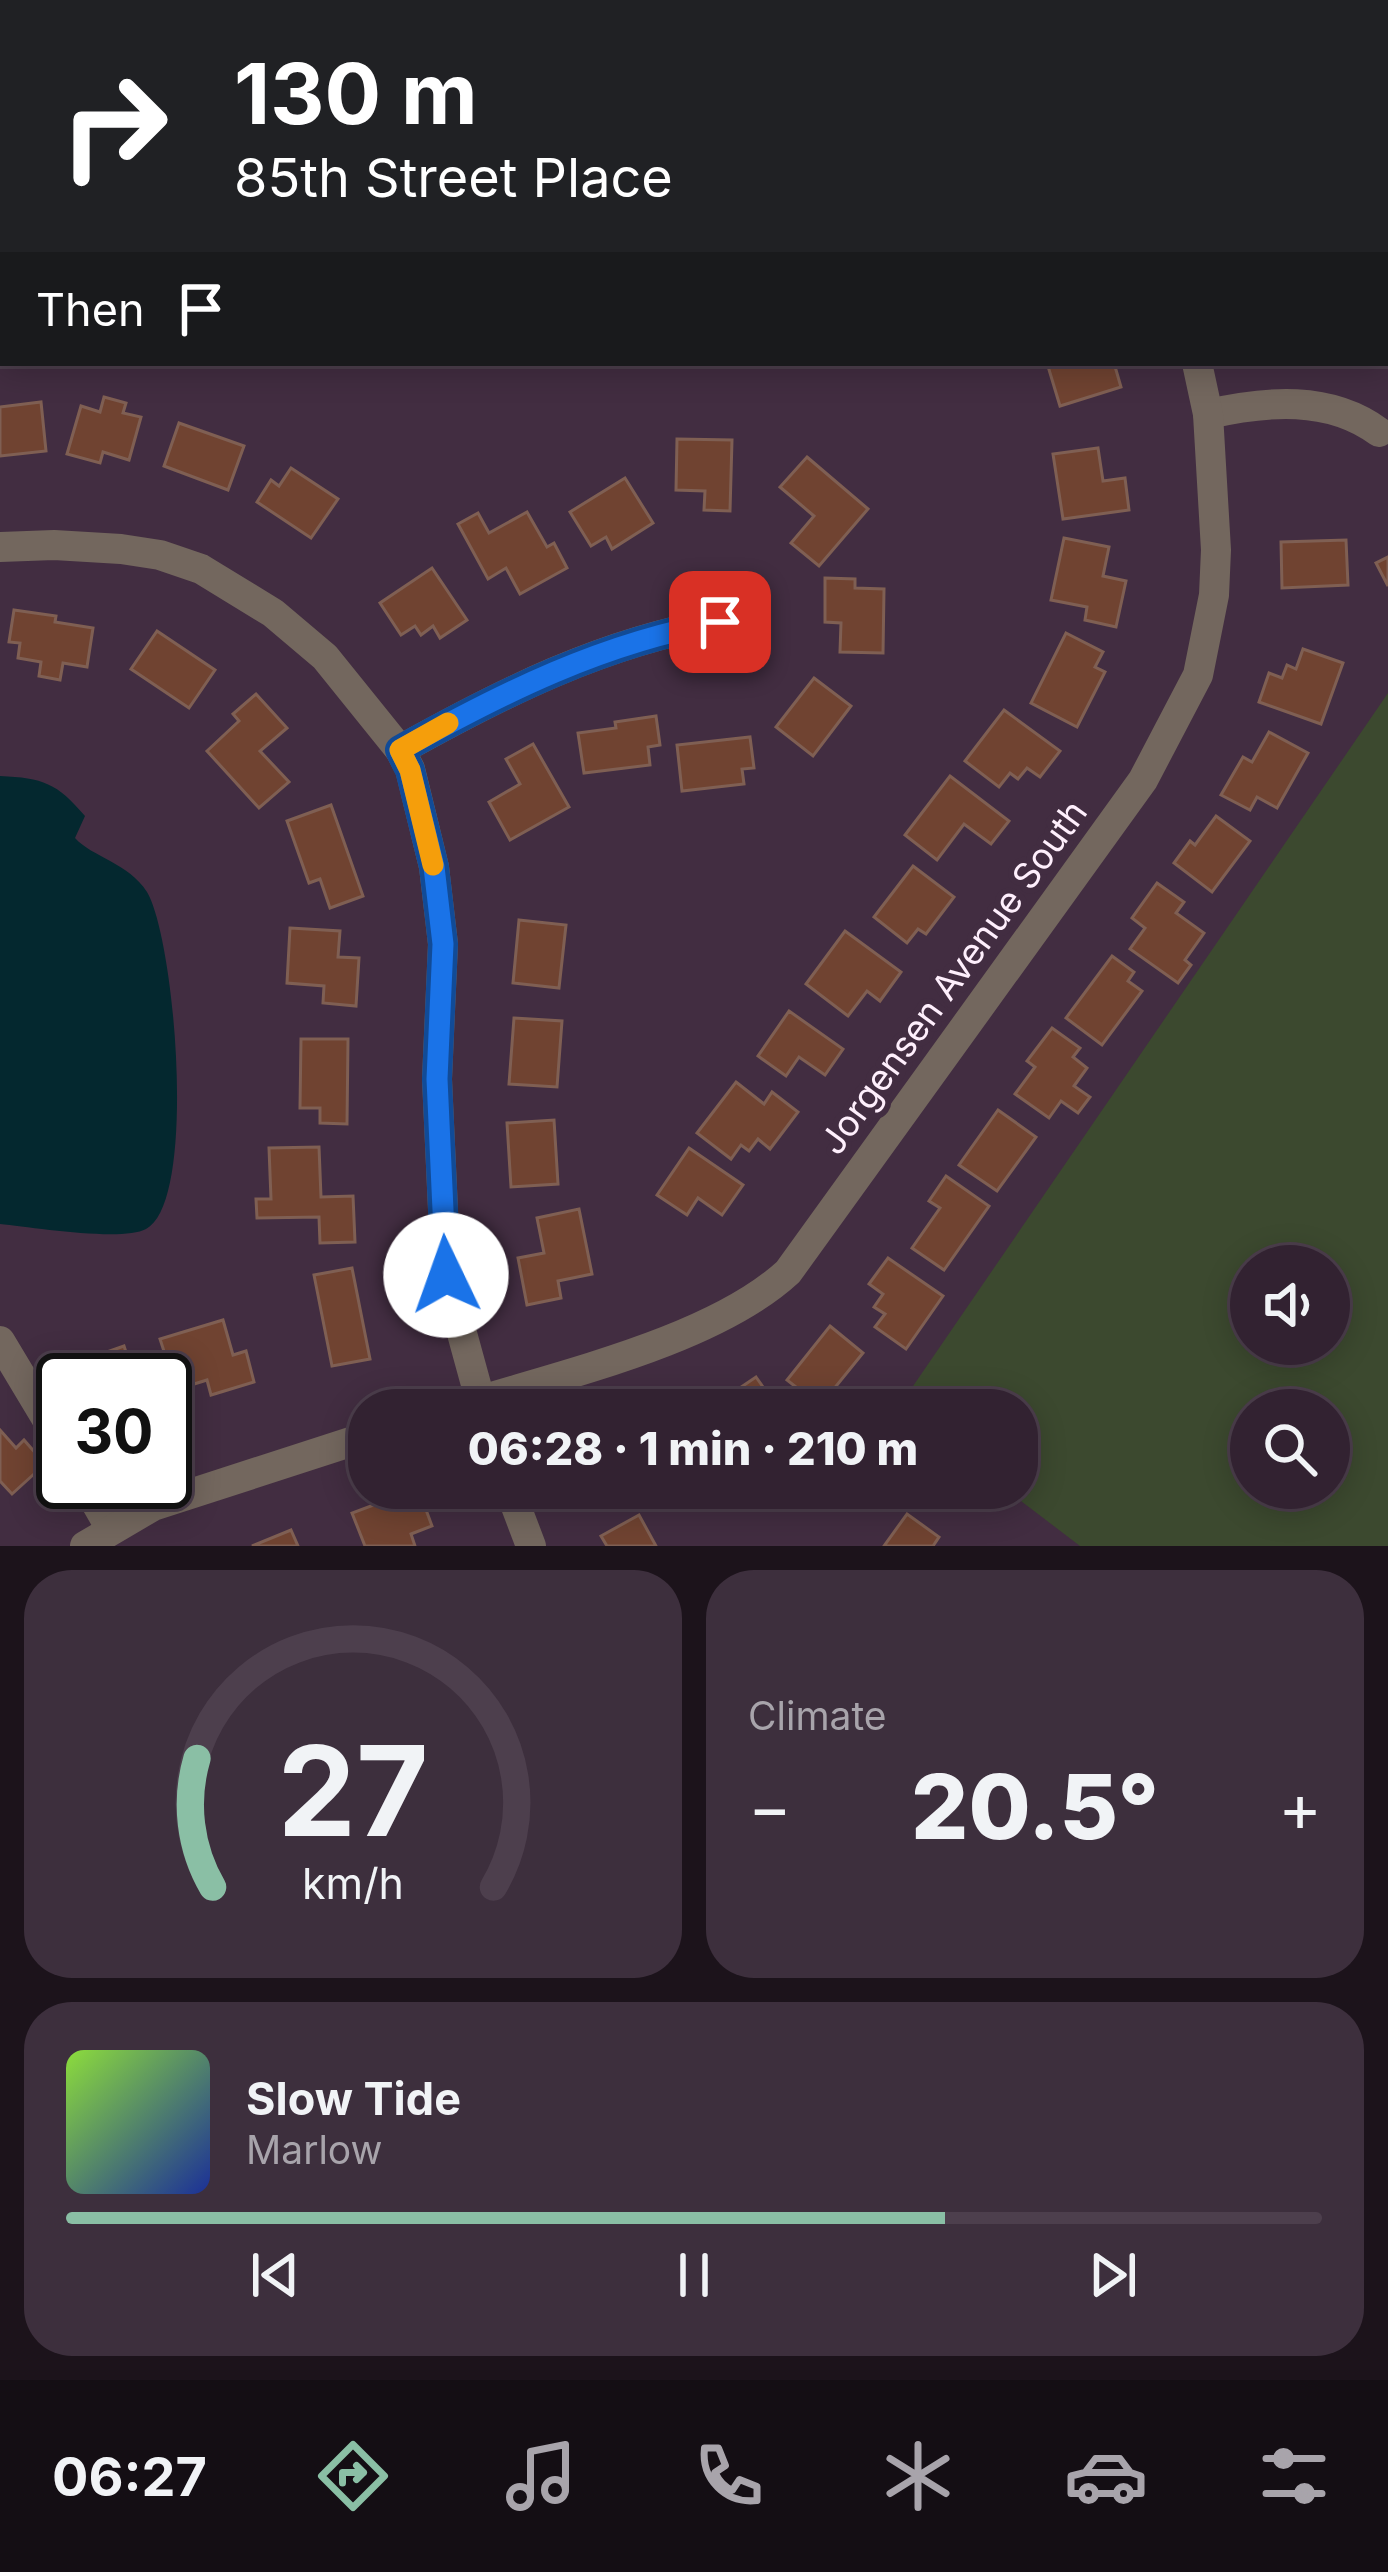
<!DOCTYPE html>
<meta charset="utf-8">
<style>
body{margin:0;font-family:Inter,sans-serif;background:#3d2f3d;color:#f1f3f6;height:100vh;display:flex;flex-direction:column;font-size:45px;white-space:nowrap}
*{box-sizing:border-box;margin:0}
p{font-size:39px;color:#a8a4ab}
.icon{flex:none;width:66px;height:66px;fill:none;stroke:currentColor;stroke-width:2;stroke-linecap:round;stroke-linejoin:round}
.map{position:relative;height:1546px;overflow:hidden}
.sheet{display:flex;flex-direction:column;gap:24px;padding:24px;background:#1c131b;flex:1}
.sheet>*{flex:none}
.banner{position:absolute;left:0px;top:0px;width:1389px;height:366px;box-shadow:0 6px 30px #0003,0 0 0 3px #4d3f4d;background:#202124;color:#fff;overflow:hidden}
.tools{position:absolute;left:1230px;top:1245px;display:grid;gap:24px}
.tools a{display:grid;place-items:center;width:120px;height:120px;border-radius:50%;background:#322231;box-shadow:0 6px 30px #0003,0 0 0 3px #4d3f4d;font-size:60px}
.speed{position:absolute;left:36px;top:1353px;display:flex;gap:24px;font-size:60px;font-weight:700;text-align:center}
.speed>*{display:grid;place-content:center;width:156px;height:156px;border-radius:50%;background:#322231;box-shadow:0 6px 30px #0003,0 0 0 3px #4d3f4d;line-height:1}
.speed .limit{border:6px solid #111;border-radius:18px;background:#fff;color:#111}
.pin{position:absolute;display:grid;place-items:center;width:102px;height:102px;color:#fff;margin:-51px;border-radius:24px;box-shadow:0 6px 18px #0006}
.me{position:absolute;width:132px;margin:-66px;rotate:357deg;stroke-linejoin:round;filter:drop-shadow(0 0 9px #0008)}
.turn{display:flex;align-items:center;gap:42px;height:252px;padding:0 36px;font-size:54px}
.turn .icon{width:156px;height:156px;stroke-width:2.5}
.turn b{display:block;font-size:84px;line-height:102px}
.then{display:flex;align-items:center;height:114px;padding:0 36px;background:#0003;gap:24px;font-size:45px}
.big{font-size:90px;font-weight:800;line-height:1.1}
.sheet .card{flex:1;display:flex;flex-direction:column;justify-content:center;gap:18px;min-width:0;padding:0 42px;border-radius:48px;background:#3d2f3d}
.sheet .dial{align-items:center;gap:0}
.dial svg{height:312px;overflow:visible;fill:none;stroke:#4d3f4d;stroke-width:7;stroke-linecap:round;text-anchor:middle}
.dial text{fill:#f1f3f6;stroke:none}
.song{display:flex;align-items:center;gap:36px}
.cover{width:144px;height:144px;border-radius:18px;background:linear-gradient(135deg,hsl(90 70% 55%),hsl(230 70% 35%))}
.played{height:12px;border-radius:6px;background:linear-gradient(90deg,#8abfa5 70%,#4d3f4d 70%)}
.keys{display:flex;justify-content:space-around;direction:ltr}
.heat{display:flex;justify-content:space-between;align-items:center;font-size:66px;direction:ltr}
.sheet .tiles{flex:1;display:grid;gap:24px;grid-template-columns:1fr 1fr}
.card:last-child{grid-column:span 2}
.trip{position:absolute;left:348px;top:1389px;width:690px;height:120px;border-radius:48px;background:#322231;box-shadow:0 6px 30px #0003,0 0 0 3px #4d3f4d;font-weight:800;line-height:120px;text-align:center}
.dock{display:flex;height:192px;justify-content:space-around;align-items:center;background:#140e14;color:#a8a4ab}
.dock .icon{width:84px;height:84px}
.dock .current{color:#8abfa5}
.dock b{font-size:54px;color:#f1f3f6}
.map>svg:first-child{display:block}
.green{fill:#3c492f;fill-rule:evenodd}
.water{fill:#04282f}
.building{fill:#704331;stroke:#7f5f53;stroke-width:3}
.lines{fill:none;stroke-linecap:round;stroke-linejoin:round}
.minor{stroke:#73675e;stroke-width:30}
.route-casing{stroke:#114b97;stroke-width:30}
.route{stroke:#1a73e8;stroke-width:21}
.slow{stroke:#f59e0b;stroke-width:21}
.labels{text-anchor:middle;stroke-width:12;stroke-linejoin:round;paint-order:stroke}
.street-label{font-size:36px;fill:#feeffc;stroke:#422d41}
</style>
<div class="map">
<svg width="1388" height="1546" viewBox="0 0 1388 1546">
<rect width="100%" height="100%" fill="#422d41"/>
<!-- green -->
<path class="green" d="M1388 693V1546H1080L1004 1488H1017V1410L898 1408ZM1251 1266H1329V1344H1251ZM1251 1410H1329V1488H1251Z"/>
<!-- water -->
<path class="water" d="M0 776C43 778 57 783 85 816L75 838C92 857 129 863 147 892 175 939 198 1202 146 1229 122 1242 31 1227 0 1224Z"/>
<!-- building -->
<g class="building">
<polygon points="277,0 340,0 276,3"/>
<polygon points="531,0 619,0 619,3 532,3"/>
<polygon points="1386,12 1388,13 1388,87 1386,86"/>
<polygon points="2,183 3,184 3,232 0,231"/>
<polygon points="1047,363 1114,363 1121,387 1060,406"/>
<polygon points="104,397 126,403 123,413 141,417 129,460 103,452 100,463 67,454 81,406 100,412"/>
<polygon points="41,402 46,451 0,456 0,407"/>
<polygon points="179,423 244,446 228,490 164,466"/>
<polygon points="677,439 732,440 730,511 704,510 705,491 676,490"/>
<polygon points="1098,448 1103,481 1125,478 1129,510 1063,519 1053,454"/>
<polygon points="807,457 868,509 819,566 791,543 814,516 780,487"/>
<polygon points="291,468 338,499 311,538 257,502 271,480 279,486"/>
<polygon points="625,478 653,523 612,549 606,537 591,546 570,512"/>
<polygon points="527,512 547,547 554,543 567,568 520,594 506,568 488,579 458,524 478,513 489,533"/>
<polygon points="1064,538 1109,547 1103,576 1126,581 1116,627 1085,620 1087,607 1051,600"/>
<polygon points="1346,540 1348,585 1282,588 1281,542"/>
<polygon points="1388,557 1388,586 1376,563"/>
<polygon points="432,568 467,620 440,638 433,626 421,635 415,626 401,635 380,603"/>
<polygon points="825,578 855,579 855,588 884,589 883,653 840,652 841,623 825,622"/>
<polygon points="14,610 56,616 55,622 93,628 87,667 63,663 60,680 39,676 41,662 18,658 20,643 9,642"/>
<polygon points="157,631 215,670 189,708 131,669"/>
<polygon points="1066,633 1103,652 1095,667 1105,672 1077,727 1031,703"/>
<polygon points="1303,649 1343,663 1321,724 1259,702 1269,673 1282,678 1287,665 1296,669"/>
<polygon points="814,678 851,706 813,756 776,727"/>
<polygon points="256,694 287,728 260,751 289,782 259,808 207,751 239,721 233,714"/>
<polygon points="1004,710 1060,751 1040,777 1027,768 1018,779 1010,773 999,787 965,761"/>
<polygon points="656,716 660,745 648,747 650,765 584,773 578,733 616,728 615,722"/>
<polygon points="1269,732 1308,753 1277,808 1257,797 1250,810 1221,795 1243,757 1252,762"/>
<polygon points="750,737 754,768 742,769 744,784 682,791 677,745"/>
<polygon points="533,744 569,807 510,840 489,802 520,784 506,759"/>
<polygon points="950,776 1009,821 991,844 964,824 937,860 905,835"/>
<polygon points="331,805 363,896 330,908 320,879 309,883 287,821"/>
<polygon points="1216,816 1250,841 1212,892 1174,863 1190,841 1195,845"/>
<polygon points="913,866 954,897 926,934 918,929 907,943 874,917"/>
<polygon points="1157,883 1184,902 1176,913 1204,933 1185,960 1191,965 1178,983 1130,949 1145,928 1132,918"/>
<polygon points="519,920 566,925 559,988 513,983"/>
<polygon points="290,928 340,931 338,957 359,958 356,1006 323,1003 324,986 287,983"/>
<polygon points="845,931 901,972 880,1001 867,991 848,1016 806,984"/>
<polygon points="1112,956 1134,972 1128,981 1142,991 1102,1045 1066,1018"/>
<polygon points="789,1011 843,1049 825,1075 799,1057 786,1076 758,1056"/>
<polygon points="514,1018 562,1021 557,1087 509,1084"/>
<polygon points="1052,1028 1080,1048 1073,1057 1087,1068 1074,1086 1090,1097 1078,1113 1061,1101 1049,1118 1015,1094 1035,1067 1027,1061"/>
<polygon points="301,1039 348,1039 347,1124 320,1123 320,1108 300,1108"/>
<polygon points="736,1082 764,1104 772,1092 798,1112 770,1149 758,1139 749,1151 741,1145 731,1159 697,1133"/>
<polygon points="998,1110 1036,1137 997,1191 959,1165"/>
<polygon points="554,1120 558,1184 511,1187 507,1123"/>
<polygon points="319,1147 321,1197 353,1196 355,1242 320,1243 319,1217 257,1218 256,1199 271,1199 269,1148"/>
<polygon points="689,1148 743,1185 722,1215 698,1198 687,1215 657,1195"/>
<polygon points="946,1176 989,1206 944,1270 912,1248 940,1208 929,1201"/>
<polygon points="579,1209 592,1274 558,1281 561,1298 527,1305 518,1258 544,1253 537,1218"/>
<polygon points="888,1258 943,1296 906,1349 875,1327 885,1314 874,1307 883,1294 869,1284"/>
<polygon points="352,1268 370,1359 332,1366 314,1275"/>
<polygon points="223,1320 233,1355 246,1351 254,1382 211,1395 207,1380 194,1384 191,1374 173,1379 160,1339"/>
<polygon points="830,1326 863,1353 820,1406 787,1380"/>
<polygon points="124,1346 135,1380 75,1380 70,1365"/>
<polygon points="756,1377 779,1410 742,1410 731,1394"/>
<polygon points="0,1430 16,1448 24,1440 45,1464 12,1494 0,1481"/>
<polygon points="395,1488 418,1488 432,1526 411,1534 415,1546 365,1546 352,1513 387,1500 385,1492"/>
<polygon points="584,1488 625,1488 591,1504"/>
<polygon points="907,1514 939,1537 933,1546 884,1546"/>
<polygon points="639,1515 656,1546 607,1546 601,1536"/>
<polygon points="291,1530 298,1546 252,1546"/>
</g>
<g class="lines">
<!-- minor -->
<g class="minor">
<polyline points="744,0 744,3"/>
<polyline points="212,3 213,0"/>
<polyline points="1185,3 1187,0"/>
<polyline points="0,103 3,104"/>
<path d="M1208 414C1266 401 1329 395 1379 432"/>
<polyline points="0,547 54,545 121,549 160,555 201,569 273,613 325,657 400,750 410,769 434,867 443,944 437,1079 446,1275 483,1410"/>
<path d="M400 750C502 693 603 642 720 622"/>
<polyline points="0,1341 63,1446"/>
<path d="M449 1410C551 1377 711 1343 788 1272L1143 780 1198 675 1214 595 1216 550 1208 414 1197 363"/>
<polyline points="84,1482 111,1529"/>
<polyline points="509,1488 531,1546"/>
<polyline points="85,1546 153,1506 369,1436"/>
</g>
</g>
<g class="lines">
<defs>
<path id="route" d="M446 1275 437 1079 443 944 434 867 410 770 400 750C502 693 604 642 720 622"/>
</defs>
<!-- route casing -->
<use href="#route" class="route-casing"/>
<!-- route -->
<use href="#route" class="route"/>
<!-- slow -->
<polyline class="slow" points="433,865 410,770 400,750 448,723"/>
</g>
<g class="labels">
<!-- street labels -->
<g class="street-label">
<text transform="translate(953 977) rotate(-54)" y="13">Jorgensen Avenue South</text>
</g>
</g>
</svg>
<div class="tools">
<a><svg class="icon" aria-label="sound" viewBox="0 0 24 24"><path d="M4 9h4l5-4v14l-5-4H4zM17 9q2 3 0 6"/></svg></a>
<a><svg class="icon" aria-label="search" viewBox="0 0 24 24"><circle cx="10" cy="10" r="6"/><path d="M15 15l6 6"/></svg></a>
</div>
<div class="speed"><div class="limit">30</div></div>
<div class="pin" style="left:720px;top:622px;background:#d93025"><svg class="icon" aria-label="arrive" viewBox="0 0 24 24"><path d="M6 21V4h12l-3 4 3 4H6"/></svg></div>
<svg class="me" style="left:446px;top:1275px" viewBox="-20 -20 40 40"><circle r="19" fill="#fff"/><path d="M0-13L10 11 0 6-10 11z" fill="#1a73e8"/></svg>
<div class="trip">06:28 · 1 min · 210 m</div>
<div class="banner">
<div class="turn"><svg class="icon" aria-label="right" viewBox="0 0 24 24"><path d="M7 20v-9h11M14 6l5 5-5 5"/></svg><div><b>130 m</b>85th Street Place</div></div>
<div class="then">Then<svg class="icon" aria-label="arrive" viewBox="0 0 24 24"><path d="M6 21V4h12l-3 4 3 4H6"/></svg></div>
</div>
</div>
<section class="sheet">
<div class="tiles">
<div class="card dial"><svg viewBox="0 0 100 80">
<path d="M14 69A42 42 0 1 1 86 69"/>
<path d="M14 69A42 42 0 0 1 10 36" stroke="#8abfa5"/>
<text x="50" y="56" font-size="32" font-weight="700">27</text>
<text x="50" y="72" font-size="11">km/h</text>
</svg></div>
<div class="card"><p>Climate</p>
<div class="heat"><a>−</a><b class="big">20.5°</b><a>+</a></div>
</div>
<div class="card">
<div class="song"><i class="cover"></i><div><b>Slow Tide</b><p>Marlow</p></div></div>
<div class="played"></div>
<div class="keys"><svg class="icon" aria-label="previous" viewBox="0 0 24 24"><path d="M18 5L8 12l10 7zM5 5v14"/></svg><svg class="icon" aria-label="pause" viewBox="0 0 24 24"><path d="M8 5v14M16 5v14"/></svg><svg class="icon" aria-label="next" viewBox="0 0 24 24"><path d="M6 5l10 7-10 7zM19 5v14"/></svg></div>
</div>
</div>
</section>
<nav class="dock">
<b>06:27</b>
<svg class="icon current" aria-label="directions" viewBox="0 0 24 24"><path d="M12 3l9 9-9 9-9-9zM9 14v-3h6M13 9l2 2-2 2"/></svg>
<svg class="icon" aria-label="music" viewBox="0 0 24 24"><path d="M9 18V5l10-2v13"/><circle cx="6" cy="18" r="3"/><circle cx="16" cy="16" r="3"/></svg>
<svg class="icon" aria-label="phone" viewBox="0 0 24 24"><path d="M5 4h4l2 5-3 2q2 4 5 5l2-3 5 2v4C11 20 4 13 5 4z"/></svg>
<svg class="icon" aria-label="climate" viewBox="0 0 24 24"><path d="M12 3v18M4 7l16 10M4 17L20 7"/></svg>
<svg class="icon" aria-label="car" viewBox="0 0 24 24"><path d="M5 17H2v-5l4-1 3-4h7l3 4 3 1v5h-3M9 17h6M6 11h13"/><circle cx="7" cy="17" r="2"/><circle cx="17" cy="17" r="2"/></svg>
<svg class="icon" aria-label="filters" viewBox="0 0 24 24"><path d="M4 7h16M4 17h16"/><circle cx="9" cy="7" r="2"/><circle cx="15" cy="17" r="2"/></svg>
</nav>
